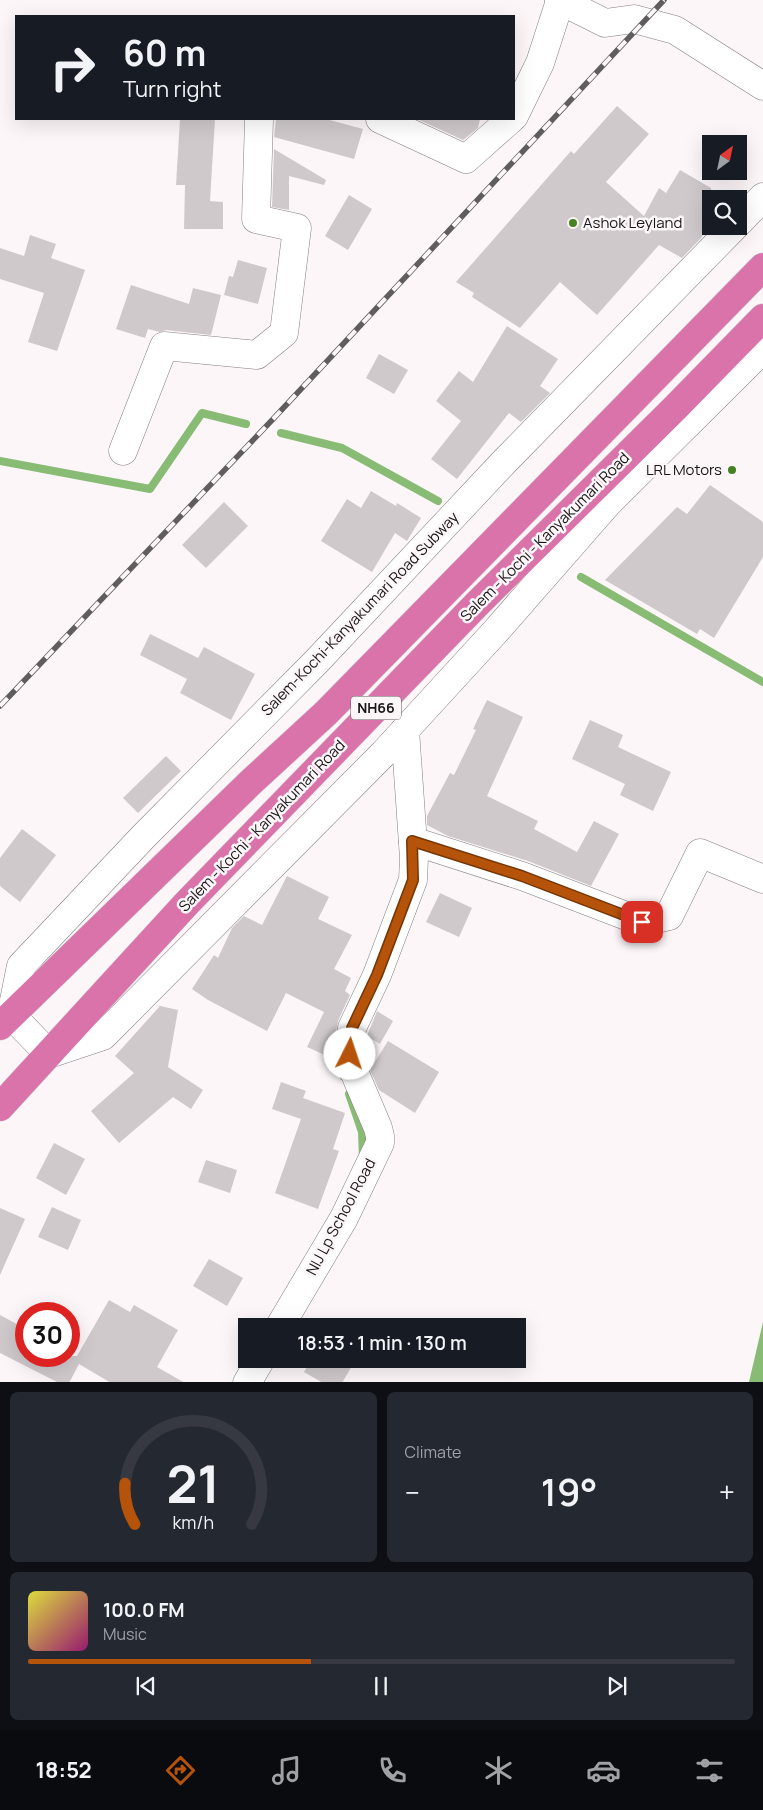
<!DOCTYPE html>
<meta charset="utf-8">
<style>
body{margin:0;font-family:Manrope,sans-serif;background:#242831;color:#f1f3f6;height:100vh;display:flex;flex-direction:column;font-size:19px;white-space:nowrap}
*{box-sizing:border-box;margin:0}
p{font-size:16px;color:#9ea1a6}
.icon{flex:none;width:28px;height:28px;fill:none;stroke:currentColor;stroke-width:2;stroke-linecap:round;stroke-linejoin:round}
.map{position:relative;height:1382px;overflow:hidden}
.side{display:flex;flex-direction:column;gap:10px;padding:10px;background:#0d0f14;flex:1}
.side>*{flex:none}
.top-card{position:absolute;left:15px;top:15px;width:500px;height:105px;border-radius:0px;box-shadow:0 5px 20px #0002;background:#171b24;color:#f1f3f6;overflow:hidden}
.needle{width:32px;rotate:33deg}
.controls{position:absolute;left:702px;top:135px;display:grid;gap:10px}
.controls a{display:grid;place-items:center;width:45px;height:45px;border-radius:0px;background:#171b24;box-shadow:0 5px 20px #0002;font-size:25px}
.speed{position:absolute;left:15px;top:1302px;display:flex;gap:10px;font-size:25px;font-weight:700;text-align:center}
.speed>*{display:grid;place-content:center;width:65px;height:65px;border-radius:50%;background:#171b24;box-shadow:0 5px 20px #0002;line-height:1}
.speed .limit{border:8px solid #d22;background:#fff;color:#111}
.pin{position:absolute;display:grid;place-items:center;width:42px;height:42px;color:#fff;margin:-21px;border-radius:10px;box-shadow:0 2px 8px #0006}
.me{position:absolute;width:55px;margin:-28px;rotate:4deg;stroke-linejoin:round;filter:drop-shadow(0 0 4px #0008)}
.turn{display:flex;align-items:center;gap:18px;height:105px;padding:0 25px;font-size:22px}
.turn .icon{width:65px;height:65px;stroke-width:2.5}
.turn b{display:block;font-size:35px;line-height:42px}
.big{font-size:38px;font-weight:600;line-height:1.1}
.side .widget{flex:1;display:flex;flex-direction:column;justify-content:center;gap:8px;min-width:0;padding:0 18px;border-radius:8px;background:#242831}
.side .dial{align-items:center;gap:0}
.dial svg{height:130px;overflow:visible;fill:none;stroke:#363941;stroke-width:7;stroke-linecap:round;text-anchor:middle}
.dial text{fill:#f1f3f6;stroke:none}
.song{display:flex;align-items:center;gap:15px}
.cover{width:60px;height:60px;border-radius:8px;background:linear-gradient(135deg,hsl(60 70% 55%),hsl(320 70% 35%))}
.played{height:5px;border-radius:2px;background:linear-gradient(90deg,#b45309 40%,#363941 40%)}
.keys{display:flex;justify-content:space-around;direction:ltr}
.heat{display:flex;justify-content:space-between;align-items:center;font-size:28px;direction:ltr}
.side .tiles{flex:1;display:grid;gap:10px;grid-template-columns:1fr 1fr}
.widget:last-child{grid-column:span 2}
.trip{position:absolute;left:238px;top:1318px;width:288px;height:50px;border-radius:0px;background:#171b24;box-shadow:0 5px 20px #0002;font-weight:600;line-height:50px;text-align:center}
.dock{display:flex;height:80px;justify-content:space-around;align-items:center;background:#090b0e;color:#9ea1a6}
.dock .icon{width:35px;height:35px}
.dock .selected{color:#b45309}
.dock b{font-size:22px;color:#f1f3f6}
.map>svg:first-child{display:block}
.water{fill:#88bb73}
.lines{fill:none;stroke-linecap:round;stroke-linejoin:round}
.stream{stroke:#88bb73;stroke-width:8}
.building{fill:#cfc9cc}
.street-casing{stroke:#857f82;stroke-width:29}
.secondary-casing{stroke:#857f82;stroke-width:29}
.highway-casing{stroke:#d5d5d5;stroke-width:29}
.street{stroke:#fff;stroke-width:28}
.secondary{stroke:#fff;stroke-width:28}
.highway{stroke:#da73a9;stroke-width:28}
.rail-casing{stroke:#605d5e;stroke-width:5.5}
.rail{stroke:#fcf6f8;stroke-width:4;stroke-dasharray:11;stroke-linecap:butt}
.route-casing{stroke:#753606;stroke-width:12}
.route{stroke:#b45309;stroke-width:9}
.poi-dot{fill:#448222;stroke:#fcf6f8;stroke-width:2}
.labels{text-anchor:middle;stroke-width:5;stroke-linejoin:round;paint-order:stroke}
.shield{fill:#fcf6f8;stroke:#5c5859;stroke-width:1}
.shield-label{font-size:14px;font-weight:bold;fill:#171515}
.poi-label{font-size:15px;fill:#171515;stroke:#fcf6f8;text-anchor:start}
.street-label{font-size:15px;fill:#171515;stroke:#fcf6f8}
</style>
<div class="map">
<svg width="763" height="1383" viewBox="0 0 763 1383">
<rect width="100%" height="100%" fill="#fcf6f8"/>
<!-- water -->
<polygon class="water" points="763,1322 763,1382 749,1382"/>
<g class="lines">
<!-- stream -->
<g class="stream">
<polyline points="281,433 342,448 438,501"/>
<polyline points="0,461 150,489 202,413 246,424"/>
<polyline points="581,577 763,682"/>
<polyline points="339,1042 332,1055 343,1076"/>
<polyline points="349,1094 362,1132 363,1158"/>
</g>
</g>
<!-- building -->
<g class="building">
<polygon points="617,106 649,134 606,182 644,216 659,188 666,193 680,170 711,188 711,221 701,238 682,258 659,245 597,315 560,282 520,328 472,297 474,293 456,282 571,151 574,154"/>
<polygon points="180,119 215,119 210,201 223,202 223,229 184,229 185,185 176,185"/>
<polygon points="276,119 326,119 363,129 354,159 274,137"/>
<polygon points="417,119 480,119 478,128 463,140"/>
<polygon points="274,149 326,180 324,185 289,176 289,210 272,207"/>
<polygon points="349,195 372,209 348,250 325,236"/>
<polygon points="30,235 56,244 51,258 85,270 57,351 28,342 44,293 0,279 0,248 24,256"/>
<polygon points="238,260 267,268 258,304 224,295 229,276 233,277"/>
<polygon points="131,285 189,304 193,288 221,295 211,335 166,330 160,332 148,329 145,338 116,329"/>
<polygon points="507,326 558,359 540,386 550,393 521,422 509,413 457,479 431,459 461,421 436,401 459,371 473,382"/>
<polygon points="379,354 408,370 394,394 366,378"/>
<polygon points="710,485 763,522 763,557 714,638 700,629 697,634 605,580 677,507 687,514"/>
<polygon points="371,491 396,506 397,503 421,518 407,541 395,533 372,572 321,541 347,499 361,508"/>
<polygon points="224,502 248,526 206,568 182,545"/>
<polygon points="150,634 198,658 204,647 255,674 231,720 180,693 187,679 140,655"/>
<polygon points="487,700 523,717 487,796 538,821 534,829 577,852 594,821 619,834 591,886 528,861 448,836 427,825 427,816 450,773 454,775 476,730 473,729"/>
<polygon points="590,720 623,735 618,747 671,772 653,811 620,795 625,784 572,759"/>
<polygon points="166,756 181,771 138,813 123,798"/>
<polygon points="22,829 56,855 20,902 0,886 0,858"/>
<polygon points="287,876 329,897 318,919 352,935 334,969 351,978 345,991 350,995 338,1021 334,1041 327,1056 307,1047 324,1012 286,993 267,1031 208,1000 192,989 214,955 218,958 232,928 244,916 262,925"/>
<polygon points="440,893 472,908 459,937 426,922"/>
<polygon points="160,1006 178,1010 168,1067 203,1090 191,1109 173,1097 119,1143 91,1111 134,1073 115,1056"/>
<polygon points="377,1011 393,1021 380,1044 367,1036"/>
<polygon points="388,1041 439,1072 415,1113 379,1090 370,1070"/>
<polygon points="281,1082 306,1091 303,1098 345,1113 333,1149 339,1151 318,1209 275,1193 301,1119 272,1109"/>
<polygon points="54,1143 85,1159 66,1195 36,1178"/>
<polygon points="206,1160 237,1170 230,1193 198,1182"/>
<polygon points="52,1207 81,1220 68,1250 38,1237"/>
<polygon points="0,1208 25,1219 0,1275"/>
<polygon points="209,1259 243,1278 227,1306 193,1286"/>
<polygon points="109,1300 130,1312 134,1305 178,1330 157,1367 185,1383 111,1383 79,1364 69,1383 59,1383 0,1353 0,1315 26,1329 26,1356 77,1356"/>
<polygon points="311,1359 356,1359 342,1383 323,1383 304,1372"/>
</g>
<g class="lines">
<defs>
<g id="street">
<polyline points="559,0 605,23 634,19 675,30 763,86"/>
<polyline points="514,116 540,63 560,1"/>
<polyline points="380,119 466,159 511,119"/>
<polyline points="123,451 164,346 257,355 284,333 297,228 256,219 259,119"/>
<polyline points="413,841 522,876 642,922 669,916 700,853 763,879"/>
<polyline points="280,1326 344,1218 380,1143 380,1136 378,1128 353,1069 349,1047 352,1028 377,975 413,880 414,858 405,730"/>
<polyline points="247,1383 261,1359"/>
</g>
<g id="secondary">
<polyline points="739,222 763,197"/>
<polyline points="735,226 505,461 317,661 143,837 21,966 11,1015 49,1054 103,1036 384,753 495,632 608,503 763,349"/>
</g>
<g id="highway">
<polyline points="0,1026 251,782 326,713 763,267"/>
<polyline points="0,1107 187,903 477,604 675,408 763,318"/>
</g>
</defs>
<!-- street casing -->
<use href="#street" class="street-casing"/>
<!-- secondary casing -->
<use href="#secondary" class="secondary-casing"/>
<!-- highway casing -->
<use href="#highway" class="highway-casing"/>
<!-- street -->
<use href="#street" class="street"/>
<!-- secondary -->
<use href="#secondary" class="secondary"/>
<!-- highway -->
<use href="#highway" class="highway"/>
<defs>
<polyline id="rail" points="0,706 274,418 664,0"/>
</defs>
<!-- rail casing -->
<use href="#rail" class="rail-casing"/>
<!-- rail -->
<use href="#rail" class="rail"/>
</g>
<g class="lines">
<defs>
<polyline id="route" points="350,1054 352,1028 377,975 413,880 412,841 522,876 642,922"/>
</defs>
<!-- route casing -->
<use href="#route" class="route-casing"/>
<!-- route -->
<use href="#route" class="route"/>
</g>
<!-- markers -->
<g class="poi-dot">
<circle cx="573" cy="223" r="5"/>
<circle cx="732" cy="470" r="5"/>
</g>
<g class="labels">
<!-- shield labels -->
<rect class="shield" x="351" y="696.5" width="50" height="23" rx="4"/>
<g class="shield-label">
<text x="376" y="713">NH66</text>
</g>
<!-- poi labels -->
<g class="poi-label">
<text x="583" y="228">Ashok Leyland</text>
<text x="722" y="475" text-anchor="end">LRL Motors</text>
</g>
<!-- street labels -->
<g class="street-label">
<text transform="translate(545 537) rotate(-45)" y="5">Salem - Kochi - Kanyakumari Road</text>
<text transform="translate(360 614) rotate(-46)" y="5">Salem-Kochi-Kanyakumari Road Subway</text>
<text transform="translate(262 826) rotate(-46)" y="5">Salem - Kochi - Kanyakumari Road</text>
<text transform="translate(341 1217) rotate(-62)" y="5">NIJ Lp School Road</text>
</g>
</g>
</svg>
<div class="controls">
<a><svg class="needle" viewBox="-14 -14 28 28"><path d="M0-13l5 13h-10z" fill="#e53935"/><path d="M0 13l5-13h-10z" fill="#9ea1a6"/></svg></a>
<a><svg class="icon" aria-label="search" viewBox="0 0 24 24"><circle cx="10" cy="10" r="6"/><path d="M15 15l6 6"/></svg></a>
</div>
<div class="speed"><div class="limit">30</div></div>
<div class="pin" style="left:642px;top:922px;background:#d93025"><svg class="icon" aria-label="arrive" viewBox="0 0 24 24"><path d="M6 21V4h12l-3 4 3 4H6"/></svg></div>
<svg class="me" style="left:350px;top:1054px" viewBox="-20 -20 40 40"><circle r="19" fill="#fff"/><path d="M0-13L10 11 0 6-10 11z" fill="#b45309"/></svg>
<div class="trip">18:53 · 1 min · 130 m</div>
<div class="top-card">
<div class="turn"><svg class="icon" aria-label="right" viewBox="0 0 24 24"><path d="M7 20v-9h11M14 6l5 5-5 5"/></svg><div><b>60 m</b>Turn right</div></div>
</div>
</div>
<section class="side">
<div class="tiles">
<div class="widget dial"><svg viewBox="0 0 100 80">
<path d="M14 69A42 42 0 1 1 86 69"/>
<path d="M14 69A42 42 0 0 1 8 44" stroke="#b45309"/>
<text x="50" y="56" font-size="32" font-weight="700">21</text>
<text x="50" y="72" font-size="11">km/h</text>
</svg></div>
<div class="widget"><p>Climate</p>
<div class="heat"><a>−</a><b class="big">19°</b><a>+</a></div>
</div>
<div class="widget">
<div class="song"><i class="cover"></i><div><b>100.0 FM</b><p>Music</p></div></div>
<div class="played"></div>
<div class="keys"><svg class="icon" aria-label="previous" viewBox="0 0 24 24"><path d="M18 5L8 12l10 7zM5 5v14"/></svg><svg class="icon" aria-label="pause" viewBox="0 0 24 24"><path d="M8 5v14M16 5v14"/></svg><svg class="icon" aria-label="next" viewBox="0 0 24 24"><path d="M6 5l10 7-10 7zM19 5v14"/></svg></div>
</div>
</div>
</section>
<nav class="dock">
<b>18:52</b>
<svg class="icon selected" aria-label="directions" viewBox="0 0 24 24"><path d="M12 3l9 9-9 9-9-9zM9 14v-3h6M13 9l2 2-2 2"/></svg>
<svg class="icon" aria-label="music" viewBox="0 0 24 24"><path d="M9 18V5l10-2v13"/><circle cx="6" cy="18" r="3"/><circle cx="16" cy="16" r="3"/></svg>
<svg class="icon" aria-label="phone" viewBox="0 0 24 24"><path d="M5 4h4l2 5-3 2q2 4 5 5l2-3 5 2v4C11 20 4 13 5 4z"/></svg>
<svg class="icon" aria-label="climate" viewBox="0 0 24 24"><path d="M12 3v18M4 7l16 10M4 17L20 7"/></svg>
<svg class="icon" aria-label="car" viewBox="0 0 24 24"><path d="M5 17H2v-5l4-1 3-4h7l3 4 3 1v5h-3M9 17h6M6 11h13"/><circle cx="7" cy="17" r="2"/><circle cx="17" cy="17" r="2"/></svg>
<svg class="icon" aria-label="filters" viewBox="0 0 24 24"><path d="M4 7h16M4 17h16"/><circle cx="9" cy="7" r="2"/><circle cx="15" cy="17" r="2"/></svg>
</nav>
